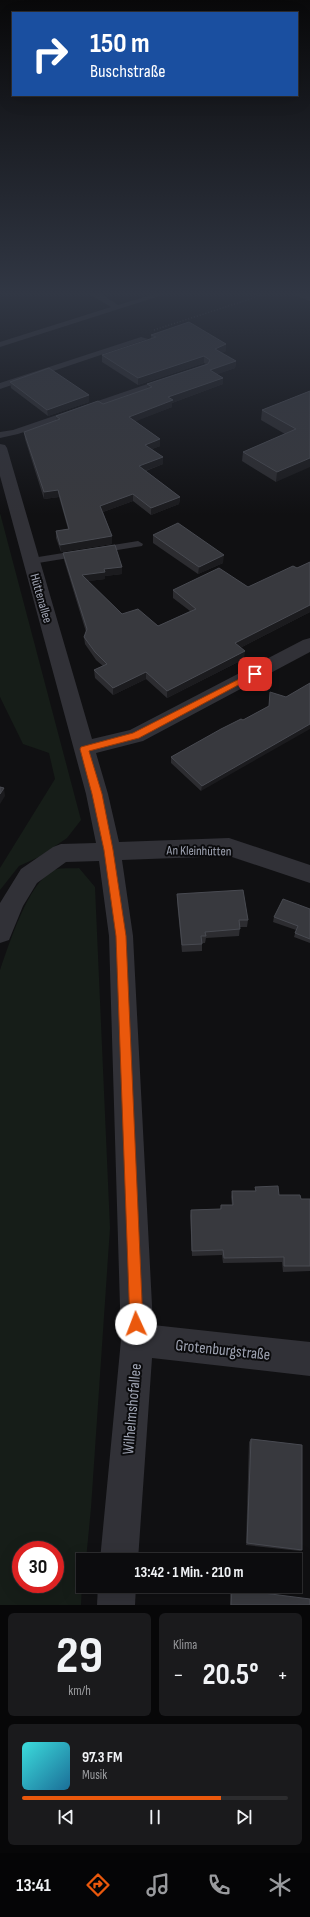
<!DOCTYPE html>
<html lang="de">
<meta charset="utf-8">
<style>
body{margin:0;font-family:"Sofia Sans Condensed",sans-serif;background:#1a1a1c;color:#f1f3f6;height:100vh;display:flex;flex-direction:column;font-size:15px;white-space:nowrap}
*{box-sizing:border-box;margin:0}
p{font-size:13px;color:#9a9b9e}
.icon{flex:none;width:22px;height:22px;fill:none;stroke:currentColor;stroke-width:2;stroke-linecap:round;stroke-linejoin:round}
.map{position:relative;height:1605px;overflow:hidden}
.details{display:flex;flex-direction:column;gap:8px;padding:8px;background:#070708;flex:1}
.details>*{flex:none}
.top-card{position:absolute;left:12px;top:12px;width:286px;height:84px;border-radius:0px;box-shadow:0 4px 16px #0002,0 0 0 1px #2c2c2e;background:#1a4fa0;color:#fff;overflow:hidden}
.speed{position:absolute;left:12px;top:1541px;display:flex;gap:8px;font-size:20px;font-weight:700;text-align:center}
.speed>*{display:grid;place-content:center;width:52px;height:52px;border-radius:50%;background:#0c0c0e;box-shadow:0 4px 16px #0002,0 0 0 1px #2c2c2e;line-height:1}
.speed .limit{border:6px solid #d22;background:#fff;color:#111}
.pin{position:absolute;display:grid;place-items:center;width:34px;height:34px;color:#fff;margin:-17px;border-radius:8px;box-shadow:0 2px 6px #0006}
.me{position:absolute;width:44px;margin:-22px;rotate:358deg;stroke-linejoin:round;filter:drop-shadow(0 0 3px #0008)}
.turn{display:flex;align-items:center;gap:14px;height:84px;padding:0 12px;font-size:18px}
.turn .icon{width:52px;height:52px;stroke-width:2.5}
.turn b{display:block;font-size:28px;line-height:34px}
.big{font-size:30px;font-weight:700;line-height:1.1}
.details .card{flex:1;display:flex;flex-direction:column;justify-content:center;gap:6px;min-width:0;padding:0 14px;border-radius:6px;background:#1a1a1c}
.details .dial{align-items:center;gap:0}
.dial b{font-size:52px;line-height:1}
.song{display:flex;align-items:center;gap:12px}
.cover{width:48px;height:48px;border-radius:6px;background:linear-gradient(135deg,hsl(180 70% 55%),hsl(200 70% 35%))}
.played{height:4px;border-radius:2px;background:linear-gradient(90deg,#ea580c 75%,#2c2c2e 75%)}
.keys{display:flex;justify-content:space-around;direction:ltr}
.heat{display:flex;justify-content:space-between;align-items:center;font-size:22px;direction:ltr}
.details .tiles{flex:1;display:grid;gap:8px;grid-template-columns:1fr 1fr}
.card:last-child{grid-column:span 2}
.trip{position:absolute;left:76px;top:1553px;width:226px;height:40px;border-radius:0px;background:#0c0c0e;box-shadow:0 4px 16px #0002,0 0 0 1px #2c2c2e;font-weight:700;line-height:40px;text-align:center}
.menu{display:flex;height:64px;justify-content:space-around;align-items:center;background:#050506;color:#9a9b9e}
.menu .icon{width:28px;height:28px}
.menu .current{color:#ea580c}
.menu b{font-size:18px;color:#f1f3f6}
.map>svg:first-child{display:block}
.green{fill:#161d18;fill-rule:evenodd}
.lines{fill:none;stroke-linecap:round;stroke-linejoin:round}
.path{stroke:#37383e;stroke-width:1.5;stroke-dasharray:1 2;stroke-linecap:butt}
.lane{fill:#313137;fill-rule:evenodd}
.street{fill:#313137;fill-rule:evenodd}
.wall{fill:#2c2c30}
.shaded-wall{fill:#1b1b1e}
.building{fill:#38393e;stroke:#484a51}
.route{fill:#ea580c;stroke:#983908}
.labels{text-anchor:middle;stroke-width:4;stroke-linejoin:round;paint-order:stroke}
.street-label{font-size:13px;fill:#a0a5b4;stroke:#0b0b0d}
.near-street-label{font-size:16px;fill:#a0a5b4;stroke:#0b0b0d}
</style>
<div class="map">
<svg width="310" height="1605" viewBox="0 0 310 1605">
<rect width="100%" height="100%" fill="#101012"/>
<!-- green -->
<g class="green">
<polygon points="0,513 81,820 67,838 39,857 19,866 0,890 0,868 55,779 49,753 23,744 0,697"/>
<path d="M79 868 95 887 110 1228 91 1508 86 1560H83L81 1605H0V970C10 942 27 886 52 871 58 867 72 869 79 868ZM21 1550H55V1584H21Z"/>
</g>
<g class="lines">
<!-- path -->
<polyline class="path" points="154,330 275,291"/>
<!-- lane -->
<g class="lane">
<polygon points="91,291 97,291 118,305 165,291 175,291 0,347 0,342 111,307 91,295"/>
<polygon points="141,337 148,339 0,389 0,383"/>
<polygon points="165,378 169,381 168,383 18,434 0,438 0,432 13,430"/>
<polygon points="138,541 143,544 142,546 32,564 27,561 32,558"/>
</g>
<!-- street -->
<g class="street">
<polygon points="290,291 305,291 310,293 310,301 292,294"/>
<polygon points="0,444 5,445 7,448 92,739 130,730 303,640 310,638 310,652 143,741 96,753 108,794 119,842 229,838 310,865 310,883 229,856 122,860 133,936 153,1325 310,1342 310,1376 152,1358 138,1560 100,1560 121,1340 109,936 99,861 66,862 37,883 23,906 9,940 0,943 0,903 21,869 53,847 61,844 96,843 86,794 0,476"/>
<polygon points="98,1586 136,1586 135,1605 97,1605"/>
</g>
</g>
<!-- wall -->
<g class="wall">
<polygon points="151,335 226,344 226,351 221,353 236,361 235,368 217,374 223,384 172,403 172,407 135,421 160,439 160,446 152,449 163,457 163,464 146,471 180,497 179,504 151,515 133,501 103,512 112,536 112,544 61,552 56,538 56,531 68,529 59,497 44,499 25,439 24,432 56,421 56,416 103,404 147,389 147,384 206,364 204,363 138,385 102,362 102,355 151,339"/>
<polygon points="10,382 89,402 48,416 11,388"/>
<polygon points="310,391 276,482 242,461 243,452 285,434 261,420 262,410"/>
<polygon points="153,535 223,563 198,574 153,543"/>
<polygon points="63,553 122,567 122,574 105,576 105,579 88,581 122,614 158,626 190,611 173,598 173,590 248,587 297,568 310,562 310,612 240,648 244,659 167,698 146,679 113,695 95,678 94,670 103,666 96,660 85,644 84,637 86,632 64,560"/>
<polygon points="286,697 201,791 171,763 171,757 243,720"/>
<polygon points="177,894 248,920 247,927 240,927 239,936 206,938 205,943 202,943 202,951 182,952 177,902"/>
<polygon points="310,909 310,943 294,937 296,930 273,922 274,917"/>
<polygon points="255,1187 279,1195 301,1199 310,1199 310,1271 283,1272 282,1262 223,1263 222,1255 192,1256 190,1216 191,1210 220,1209 221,1205 232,1205 231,1197 232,1191 255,1191"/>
<polygon points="251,1439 302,1550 300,1551 246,1545 249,1442"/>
<polygon points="232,1589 310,1605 230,1605 230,1590"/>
</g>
<!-- shaded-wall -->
<g class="shaded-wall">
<polygon points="226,344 226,351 214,356 215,349"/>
<polygon points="204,356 204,363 138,385 138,378"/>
<polygon points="236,361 235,368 210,377 210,370"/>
<polygon points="223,378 223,384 172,403 172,407 129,424 129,417 168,397"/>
<polygon points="89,395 89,402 48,416 47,410"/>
<polygon points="160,439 160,446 145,452 145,445"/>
<polygon points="163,457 163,464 139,473 139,466"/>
<polygon points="310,458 310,467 276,482 277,472"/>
<polygon points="58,490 59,497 44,499 44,492"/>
<polygon points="133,494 133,501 100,513 100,506"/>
<polygon points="180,497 179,504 151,515 151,508"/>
<polygon points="112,536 112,544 61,552 60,545"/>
<polygon points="224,555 223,563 198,574 199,567"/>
<polygon points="122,567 122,574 105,576 105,579 82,582 82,575 104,569"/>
<polygon points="310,605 310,612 234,651 235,643"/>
<polygon points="245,651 244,659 167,698 167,691"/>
<polygon points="146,672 146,679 113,695 113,688"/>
<polygon points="310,724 310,729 201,791 202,786"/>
<polygon points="4,788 5,796 0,804 0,794"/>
</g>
<!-- building -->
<g class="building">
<polygon points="189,322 226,344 215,349 236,361 210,370 223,378 168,397 173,400 129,417 160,439 145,445 163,457 139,466 180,497 151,508 133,494 100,506 112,536 60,545 56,531 69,529 58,490 44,492 24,432 60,419 56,416 98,401 103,404 152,387 147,384 208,364 210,360 204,356 138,378 102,355 156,337 151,335"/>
<polygon points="49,368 89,395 47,410 10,382"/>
<polygon points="310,391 310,458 277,472 243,452 296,429 262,410"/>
<polygon points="178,523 224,555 199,567 153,535"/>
<polygon points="115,545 122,567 104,569 105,572 82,575 122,614 138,609 158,626 196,609 173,590 219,568 248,587 293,566 297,568 310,562 310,605 235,643 245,651 167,691 146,672 113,688 94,670 107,664 95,652 84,637 87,629 63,553"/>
<polygon points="310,683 310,724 202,786 171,757 221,729 241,719 243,720 269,706 270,692 286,697"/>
<polygon points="0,787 4,788 0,794"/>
<polygon points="243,890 248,920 239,920 240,929 205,932 206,936 201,936 202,944 182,945 177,894"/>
<polygon points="283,899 310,909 310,939 295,933 298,926 274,917"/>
<polygon points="278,1186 279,1195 300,1195 301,1199 310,1199 310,1266 284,1266 284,1257 224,1258 223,1250 192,1251 191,1210 221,1209 221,1205 233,1205 232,1191 256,1191 255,1187"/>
<polygon points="251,1439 302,1445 302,1550 247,1543"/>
<polygon points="232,1589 310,1599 310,1605 231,1605"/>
</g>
<!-- sky -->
<linearGradient id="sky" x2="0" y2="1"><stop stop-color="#09090a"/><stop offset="0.57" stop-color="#313744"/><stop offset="1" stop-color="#313744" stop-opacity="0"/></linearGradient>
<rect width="310" height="515" fill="url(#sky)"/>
<!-- route -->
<polygon class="route" points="255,671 257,672 257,675 139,738 89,751 102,794 113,850 126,936 143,1324 141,1329 136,1331 132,1329 130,1324 116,936 104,850 92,794 80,749 81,747 133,733"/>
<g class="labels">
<!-- street labels -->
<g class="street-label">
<text transform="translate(42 598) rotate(74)" y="5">Hüttenallee</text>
<text transform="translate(199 850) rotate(1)" y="5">An Kleinhütten</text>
</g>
<!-- near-street labels -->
<g class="near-street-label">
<text transform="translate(223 1349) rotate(6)" y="6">Grotenburgstraße</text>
<text transform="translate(131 1409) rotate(-85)" y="6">Wilhelmshofallee</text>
</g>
</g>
</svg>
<div class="speed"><div class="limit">30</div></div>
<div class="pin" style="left:255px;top:674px;background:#d93025"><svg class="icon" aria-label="arrive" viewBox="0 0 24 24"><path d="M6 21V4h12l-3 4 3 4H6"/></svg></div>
<svg class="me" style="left:136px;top:1324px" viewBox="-20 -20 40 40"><circle r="19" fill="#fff"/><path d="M0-13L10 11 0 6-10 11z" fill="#ea580c"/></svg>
<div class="trip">13:42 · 1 Min. · 210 m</div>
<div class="top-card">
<div class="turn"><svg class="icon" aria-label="right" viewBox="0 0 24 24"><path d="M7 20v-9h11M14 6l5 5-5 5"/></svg><div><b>150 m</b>Buschstraße</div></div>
</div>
</div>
<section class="details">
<div class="tiles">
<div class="card dial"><b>29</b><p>km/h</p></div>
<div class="card"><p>Klima</p>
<div class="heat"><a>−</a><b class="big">20.5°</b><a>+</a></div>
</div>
<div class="card">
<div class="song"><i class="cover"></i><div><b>97.3 FM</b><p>Musik</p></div></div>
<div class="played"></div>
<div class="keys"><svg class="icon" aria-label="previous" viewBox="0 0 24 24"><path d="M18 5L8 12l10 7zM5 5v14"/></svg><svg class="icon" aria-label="pause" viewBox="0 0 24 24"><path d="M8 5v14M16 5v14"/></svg><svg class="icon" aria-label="next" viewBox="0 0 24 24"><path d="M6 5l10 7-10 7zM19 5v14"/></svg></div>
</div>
</div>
</section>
<nav class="menu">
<b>13:41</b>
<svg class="icon current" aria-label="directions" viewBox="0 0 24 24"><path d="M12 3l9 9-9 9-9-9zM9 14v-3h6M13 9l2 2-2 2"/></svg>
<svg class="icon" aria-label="music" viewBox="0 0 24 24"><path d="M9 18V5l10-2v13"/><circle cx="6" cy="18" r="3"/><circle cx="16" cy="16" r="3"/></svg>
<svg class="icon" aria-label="phone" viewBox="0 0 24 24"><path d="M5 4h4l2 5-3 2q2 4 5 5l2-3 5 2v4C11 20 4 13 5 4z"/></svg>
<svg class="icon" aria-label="climate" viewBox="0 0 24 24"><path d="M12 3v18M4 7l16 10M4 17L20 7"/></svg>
</nav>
